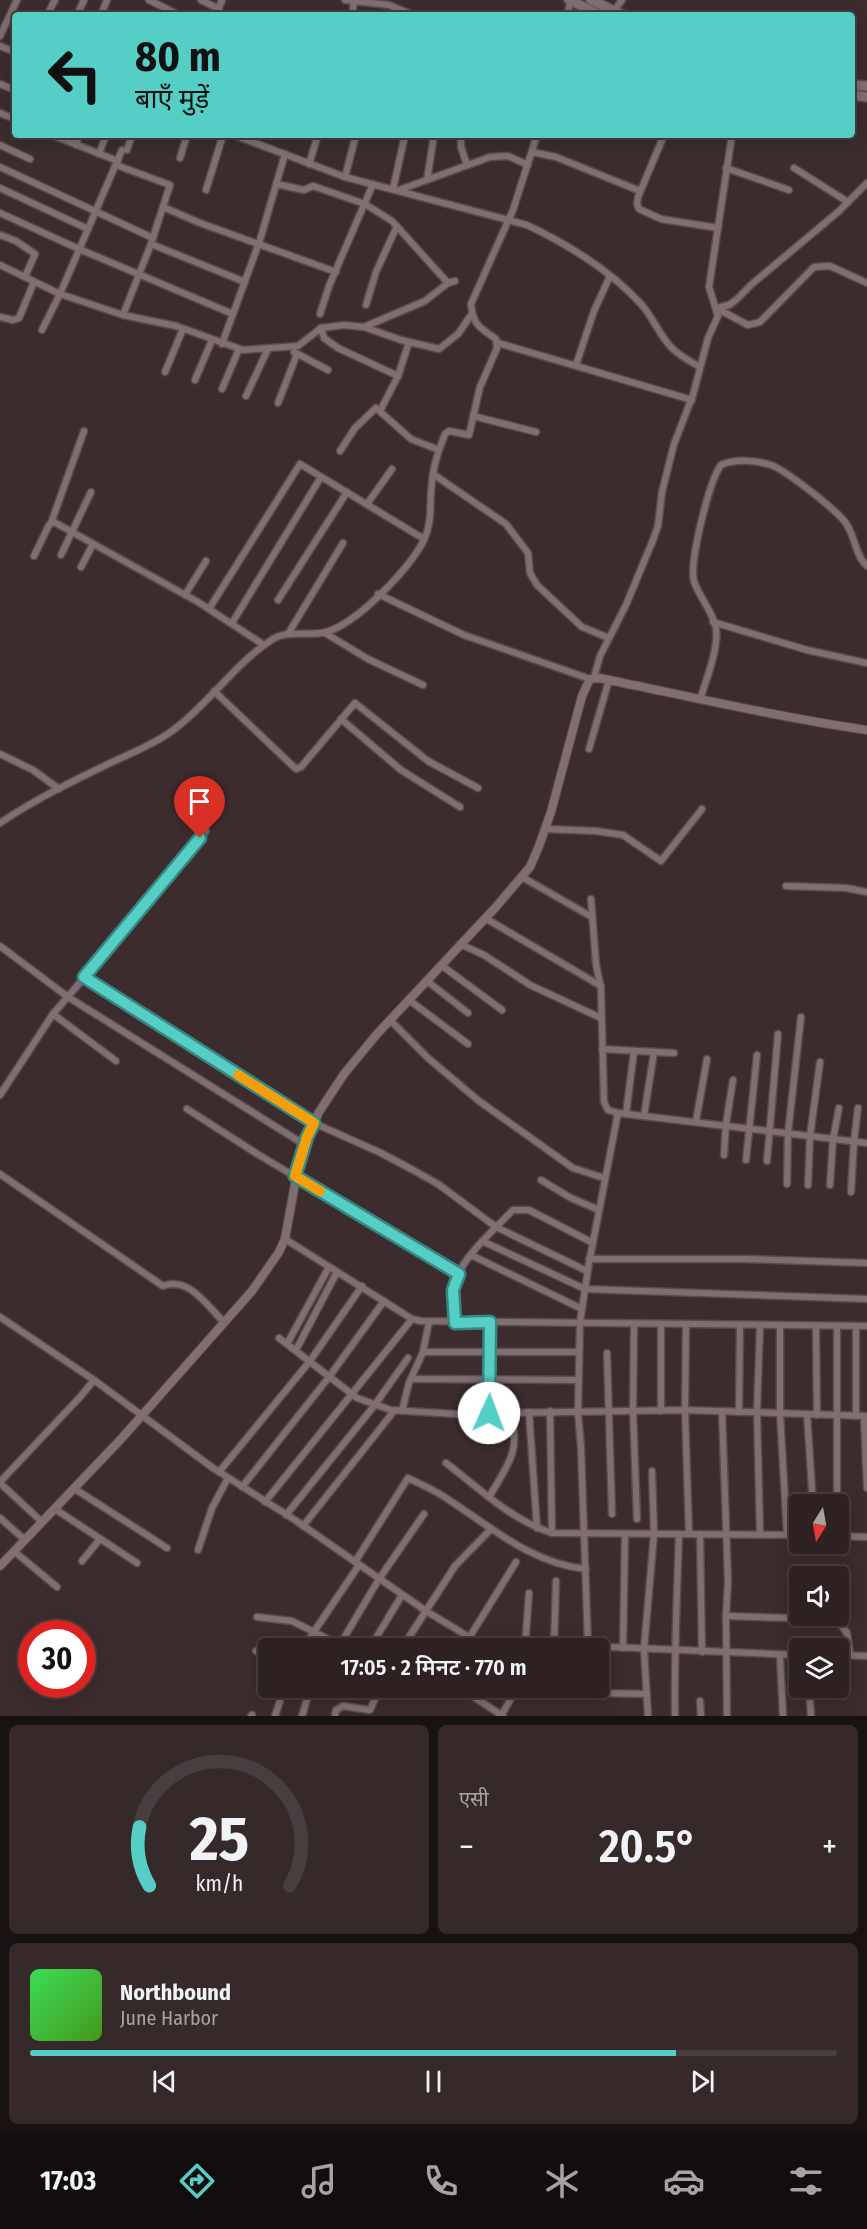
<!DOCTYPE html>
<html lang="hi">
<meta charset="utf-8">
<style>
body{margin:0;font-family:"Fira Sans Condensed","Noto Sans Devanagari",sans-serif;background:#35292a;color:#f1f3f6;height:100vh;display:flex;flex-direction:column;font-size:22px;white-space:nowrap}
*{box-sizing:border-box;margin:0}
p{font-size:20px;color:#a7a3a5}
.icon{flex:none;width:33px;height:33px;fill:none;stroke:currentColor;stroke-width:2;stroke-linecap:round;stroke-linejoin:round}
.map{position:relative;height:1716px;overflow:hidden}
.sheet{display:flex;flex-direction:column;gap:9px;padding:9px;background:#191213;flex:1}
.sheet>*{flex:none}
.banner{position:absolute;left:12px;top:12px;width:843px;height:126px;border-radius:6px;box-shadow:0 3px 15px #0003,0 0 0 2px #483e40;background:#55cec5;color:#111;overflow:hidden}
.needle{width:39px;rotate:191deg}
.fabs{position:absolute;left:789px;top:1494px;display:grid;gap:12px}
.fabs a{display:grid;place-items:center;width:60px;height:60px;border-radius:6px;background:#2d2122;box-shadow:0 3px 15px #0003,0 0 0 2px #483e40;font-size:30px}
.speed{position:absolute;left:18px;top:1620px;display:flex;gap:12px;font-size:30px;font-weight:700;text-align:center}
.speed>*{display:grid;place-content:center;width:78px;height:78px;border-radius:50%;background:#2d2122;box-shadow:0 3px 15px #0003,0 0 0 2px #483e40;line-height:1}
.speed .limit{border:9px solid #d22;background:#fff;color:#111}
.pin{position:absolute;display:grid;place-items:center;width:51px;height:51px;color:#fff;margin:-62px -26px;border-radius:50% 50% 50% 0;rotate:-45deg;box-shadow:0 0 6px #0007}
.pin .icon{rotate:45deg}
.me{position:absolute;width:66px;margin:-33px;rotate:2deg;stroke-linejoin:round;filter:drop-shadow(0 0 4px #0008)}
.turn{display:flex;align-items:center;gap:21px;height:126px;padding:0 24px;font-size:27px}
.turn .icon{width:78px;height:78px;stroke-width:2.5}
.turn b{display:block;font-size:42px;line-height:51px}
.big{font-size:45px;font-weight:600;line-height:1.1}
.sheet .card{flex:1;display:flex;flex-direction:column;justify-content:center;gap:9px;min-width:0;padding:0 21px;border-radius:9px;background:#35292a}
.sheet .dial{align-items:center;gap:0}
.dial svg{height:156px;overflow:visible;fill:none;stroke:#483e40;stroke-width:7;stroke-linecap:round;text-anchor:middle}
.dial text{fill:#f1f3f6;stroke:none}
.song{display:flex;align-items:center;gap:18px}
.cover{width:72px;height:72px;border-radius:9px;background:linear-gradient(135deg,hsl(130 70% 55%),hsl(100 70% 35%))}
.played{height:6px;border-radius:3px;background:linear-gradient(90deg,#55cec5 80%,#483e40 80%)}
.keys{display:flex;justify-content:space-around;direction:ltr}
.heat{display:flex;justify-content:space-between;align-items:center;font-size:33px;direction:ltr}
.sheet .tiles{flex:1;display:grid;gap:9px;grid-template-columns:1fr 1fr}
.card:last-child{grid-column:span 2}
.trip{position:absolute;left:258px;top:1638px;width:351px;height:60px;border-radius:6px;background:#2d2122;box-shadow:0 3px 15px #0003,0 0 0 2px #483e40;font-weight:600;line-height:60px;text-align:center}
.dock{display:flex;height:96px;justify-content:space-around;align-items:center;background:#120d0e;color:#a7a3a5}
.dock .icon{width:42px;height:42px}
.dock .selected{color:#55cec5}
.dock b{font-size:27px;color:#f1f3f6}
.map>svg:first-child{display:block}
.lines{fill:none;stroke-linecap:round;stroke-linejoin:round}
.minor-casing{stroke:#584b4d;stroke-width:9}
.tertiary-casing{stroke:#584b4d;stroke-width:10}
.secondary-casing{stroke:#584b4d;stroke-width:12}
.minor{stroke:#806e70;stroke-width:6}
.tertiary{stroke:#806e70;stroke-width:8}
.secondary{stroke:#806e70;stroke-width:9}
.route-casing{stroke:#378680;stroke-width:15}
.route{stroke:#55cec5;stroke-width:10}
.slow{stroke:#f59e0b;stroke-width:10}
</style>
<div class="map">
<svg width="867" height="1716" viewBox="0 0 867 1716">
<rect width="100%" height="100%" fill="#3c2c2e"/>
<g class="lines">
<defs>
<g id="minor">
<polyline points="149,0 179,15"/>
<polyline points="201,0 219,9"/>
<polyline points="345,0 389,5 413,15"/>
<polyline points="614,11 622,0"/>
<polyline points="47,15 55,0"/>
<polyline points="77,15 84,0"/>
<polyline points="101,15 107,0"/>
<polyline points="216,15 222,0"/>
<polyline points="352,15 354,2"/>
<polyline points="567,15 571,0"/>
<polyline points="0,36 17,0"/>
<polyline points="0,46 15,52"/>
<polyline points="0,84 15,90"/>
<polyline points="0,113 15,119"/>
<polyline points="52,135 118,161"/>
<path d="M234 135 345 177 527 225C569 245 609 269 641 304 653 317 660 337 673 349 680 356 691 362 700 367"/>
<polyline points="461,135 461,147 467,165"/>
<polyline points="664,135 638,197 637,204 639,209 661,219 718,228"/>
<polyline points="0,145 30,159"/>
<polyline points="76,145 79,135"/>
<polyline points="122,150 60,294 123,315 176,326 243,350 298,346 321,328 324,338 338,348 398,376"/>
<polyline points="127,150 132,135"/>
<polyline points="532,152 556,157 640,191"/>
<polyline points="99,154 106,135"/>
<polyline points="180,158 187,135"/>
<polyline points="309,164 318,135"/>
<polyline points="116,165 170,185 151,244 123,315"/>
<polyline points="0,167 153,238"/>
<polyline points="726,168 789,190"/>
<polyline points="794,168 848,202"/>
<polyline points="345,177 356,135"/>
<polyline points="427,180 434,135"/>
<polyline points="867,183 838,212 752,284 736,300 729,305 716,308 748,325 760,322 814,267 830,266 867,283"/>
<polyline points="276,184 304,190 313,186 365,204 392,221 448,283"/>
<polyline points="0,188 88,229"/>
<polyline points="393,189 405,135"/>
<polyline points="206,190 223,135"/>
<polyline points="399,190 490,157 508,156 528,165"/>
<polyline points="163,207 200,223 336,272"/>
<polyline points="0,213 79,249 233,314"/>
<polyline points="0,235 16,241 35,254 25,277"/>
<polyline points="151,244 245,282"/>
<polyline points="0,265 60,294 42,330"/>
<polyline points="366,305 376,272 397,226"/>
<polyline points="320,314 329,286 373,184"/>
<polyline points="0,317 13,320 19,318 34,282"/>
<polyline points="364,327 401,340 439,349 458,334 471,315"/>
<polyline points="321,328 344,325 364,327 425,301 448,283 455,281"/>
<polyline points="498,343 692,400"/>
<polyline points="222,344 260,240 285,154"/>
<polyline points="294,352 328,370"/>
<polyline points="576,365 594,311 610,276"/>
<polyline points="165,372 183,329"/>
<polyline points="195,380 212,340"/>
<polyline points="222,389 239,349"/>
<polyline points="246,396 268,349"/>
<polyline points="278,403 297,354"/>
<polyline points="380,411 398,376 409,342"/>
<polyline points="473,416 536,432"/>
<polyline points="340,451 355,428 376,408 411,439 439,450"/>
<polyline points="433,474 506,524 528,553 530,573 537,585 582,627 609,638"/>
<polyline points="367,504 392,469"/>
<polyline points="51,523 84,431"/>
<polyline points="61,555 91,492"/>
<polyline points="34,556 49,525 54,522 198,602 264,645"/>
<polyline points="81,567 93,544"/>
<polyline points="378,594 464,635 590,679"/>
<polyline points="185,595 206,561"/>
<polyline points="278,600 347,492"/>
<polyline points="209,609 300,464 424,539"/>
<polyline points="713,622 807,650 867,663"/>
<polyline points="232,623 321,477"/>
<polyline points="325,633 368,659 423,685"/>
<polyline points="288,634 343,543"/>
<polyline points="594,677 600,656 626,605 653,540 658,526 662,492 674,444 693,395 708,338 718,316 709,287 732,135"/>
<polyline points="214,691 296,769 301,767 355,703 428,761 478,788"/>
<path d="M700 700C706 680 719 648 716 628 713 612 699 597 694 581 689 563 709 481 721 465 735 459 756 460 771 465 785 470 840 512 847 525 855 537 856 557 867 566"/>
<polyline points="341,719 401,770 460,807"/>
<polyline points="589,749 609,680"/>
<polyline points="0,754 33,770 59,789"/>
<path d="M0 823C34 800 71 782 108 764 129 754 153 745 172 731 208 705 236 662 273 639 290 629 309 637 326 632 358 623 409 569 424 540 433 521 429 502 432 482 433 466 439 449 445 434L449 431 469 435 480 387 497 348 496 339C479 327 473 325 471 304L513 210 537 135"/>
<polyline points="545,829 596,831 623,835 661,861 702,809"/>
<polyline points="522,877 592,917"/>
<polyline points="786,886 846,888 867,892"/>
<polyline points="591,899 596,964 601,989 604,1102 608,1110 618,1113 867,1143"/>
<polyline points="485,918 601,986"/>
<polyline points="460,944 484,955 530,985 601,1018"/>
<polyline points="0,946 68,997 305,1145"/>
<polyline points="441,965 502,1010"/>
<polyline points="84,977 314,1123 381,1153 413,1170 438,1184 496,1227 587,1271"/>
<polyline points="427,981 468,1013"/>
<polyline points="409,1000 468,1044"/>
<polyline points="53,1014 116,1061"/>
<polyline points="390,1020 428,1058 479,1101 573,1168 604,1178"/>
<polyline points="602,1049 674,1053"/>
<polyline points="0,1095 53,1014 138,915 206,831"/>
<polyline points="187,1109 259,1155 459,1274"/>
<polyline points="626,1114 634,1051"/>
<polyline points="644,1116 654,1052"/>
<polyline points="696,1121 707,1059"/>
<polyline points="724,1155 726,1124 733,1080"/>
<polyline points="746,1160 757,1055"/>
<polyline points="767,1161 778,1034"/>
<path d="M0 1174 163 1286C189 1276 207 1306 224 1322"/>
<polyline points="541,1180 571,1198 599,1210"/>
<polyline points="787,1184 788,1133 801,1017"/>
<polyline points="808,1185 810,1136 820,1062"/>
<polyline points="830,1185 833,1139 839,1108"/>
<polyline points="851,1192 854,1141 858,1108"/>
<polyline points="285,1239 412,1319 421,1321 867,1326"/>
<polyline points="482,1241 585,1289 867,1299"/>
<polyline points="471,1255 582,1309"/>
<polyline points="589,1259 745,1259 867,1263"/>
<polyline points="0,1317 94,1380 213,1468 295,1520 426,1611 479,1643 507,1646 588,1646 800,1655"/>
<path d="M455 1323C454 1310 451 1296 454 1284 462 1257 494 1230 513 1210H529L593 1243"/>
<polyline points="634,1324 633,1411 637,1519"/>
<polyline points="686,1325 685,1410 689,1533"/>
<polyline points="760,1325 757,1412 760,1534"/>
<polyline points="780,1325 780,1413 787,1535"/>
<polyline points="816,1327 817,1415"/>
<polyline points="279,1338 357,1398 391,1410 455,1414 685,1410 867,1416"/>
<polyline points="287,1344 329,1267"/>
<polyline points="296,1350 337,1272"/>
<polyline points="423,1352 578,1352"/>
<polyline points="607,1353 612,1514"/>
<polyline points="411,1379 578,1380"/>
<polyline points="402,1411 409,1383 423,1352 429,1322"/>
<polyline points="550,1411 552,1533"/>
<polyline points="661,1411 661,1325"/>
<polyline points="722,1411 728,1581 726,1616 727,1716"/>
<polyline points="529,1412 537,1528"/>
<polyline points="739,1412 740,1325"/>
<polyline points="489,1413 490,1322"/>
<polyline points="807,1414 813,1504"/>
<polyline points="856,1416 856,1327"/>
<polyline points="864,1416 867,1488"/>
<path d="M446 1463C479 1488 511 1520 552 1533L800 1535"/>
<polyline points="219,1472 310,1361 362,1286"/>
<polyline points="0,1482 80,1397 94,1380"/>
<polyline points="0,1483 42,1522"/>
<polyline points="242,1487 329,1377 384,1301"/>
<polyline points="75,1489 167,1548"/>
<path d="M489 1497C507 1466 523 1449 509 1413"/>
<polyline points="265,1502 412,1319"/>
<polyline points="837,1504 837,1327"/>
<polyline points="55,1509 137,1563"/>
<polyline points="286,1515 374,1406 408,1358"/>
<polyline points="0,1518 25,1540"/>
<polyline points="303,1526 394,1411"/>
<polyline points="700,1534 702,1652"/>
<polyline points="838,1536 867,1537"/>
<polyline points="198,1550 212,1508 228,1478"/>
<polyline points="15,1552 57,1587"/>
<polyline points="82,1561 100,1539"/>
<path d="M355 1562 408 1478C422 1485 437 1491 449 1500 492 1528 533 1564 586 1569"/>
<polyline points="726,1616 821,1619 839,1622 847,1633 850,1655"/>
<polyline points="257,1617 292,1621 346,1648"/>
<polyline points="469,1638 516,1562"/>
<polyline points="554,1645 556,1581"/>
<polyline points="588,1646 581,1448 578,1412 580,1322 589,1263 618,1113"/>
<polyline points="303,1648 359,1565"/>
<polyline points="338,1648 379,1579 424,1514"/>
<polyline points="370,1648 402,1595"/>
<polyline points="402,1648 455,1566 491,1529"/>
<polyline points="525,1648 529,1593"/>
<polyline points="623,1648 625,1534"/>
<polyline points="256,1651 268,1658"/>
<polyline points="838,1655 867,1656"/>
<polyline points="780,1656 783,1716"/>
<polyline points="460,1688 503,1716"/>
<polyline points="809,1688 811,1716"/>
<polyline points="595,1693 647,1694"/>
<polyline points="700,1701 701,1716"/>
<polyline points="251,1716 252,1715"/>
<polyline points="275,1716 280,1701"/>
<polyline points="302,1716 307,1699"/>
<polyline points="335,1716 336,1710 343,1706 370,1710 380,1688"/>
<polyline points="501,1716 517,1688"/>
<polyline points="648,1716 644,1649 654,1534 652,1471"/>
<path d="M675 1716C674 1655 677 1595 679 1534"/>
</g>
<path id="tertiary" d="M0 1566 122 1438 252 1291 279 1252 285 1239 300 1156 319 1112 344 1074 377 1034 495 908 530 867 539 846 551 812 582 696 590 679 599 678C688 696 777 717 867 730"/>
<g id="secondary">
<polyline points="569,0 601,15"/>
<polyline points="591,0 623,15"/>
<polyline points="852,85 867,86"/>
<polyline points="852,95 867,97"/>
</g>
</defs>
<!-- minor casing -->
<use href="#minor" class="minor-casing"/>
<!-- tertiary casing -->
<use href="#tertiary" class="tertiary-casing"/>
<!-- secondary casing -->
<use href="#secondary" class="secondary-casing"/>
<!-- minor -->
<use href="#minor" class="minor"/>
<!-- tertiary -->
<use href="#tertiary" class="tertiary"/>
<!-- secondary -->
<use href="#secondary" class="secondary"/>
</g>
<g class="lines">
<defs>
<polyline id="route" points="200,838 84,977 314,1123 307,1137 295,1176 459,1274 453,1290 455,1323 490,1322 489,1413"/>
</defs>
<!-- route casing -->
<use href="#route" class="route-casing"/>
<!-- route -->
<use href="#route" class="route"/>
<!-- slow -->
<polyline class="slow" points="238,1075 314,1123 307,1137 295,1176 320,1191"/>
</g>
</svg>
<div class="fabs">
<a><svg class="needle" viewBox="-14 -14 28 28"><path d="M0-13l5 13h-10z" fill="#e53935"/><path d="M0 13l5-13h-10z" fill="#a7a3a5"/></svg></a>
<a><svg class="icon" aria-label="sound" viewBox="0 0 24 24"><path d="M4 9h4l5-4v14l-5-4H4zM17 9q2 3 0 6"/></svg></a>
<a><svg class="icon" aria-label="layers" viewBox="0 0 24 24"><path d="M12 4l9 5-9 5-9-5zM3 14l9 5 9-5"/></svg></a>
</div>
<div class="speed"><div class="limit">30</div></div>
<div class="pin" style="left:200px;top:838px;background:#d93025"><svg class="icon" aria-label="arrive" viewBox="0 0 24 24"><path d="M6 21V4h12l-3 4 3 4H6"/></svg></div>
<svg class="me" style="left:489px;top:1413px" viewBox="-20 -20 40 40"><circle r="19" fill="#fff"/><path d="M0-13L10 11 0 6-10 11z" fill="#55cec5"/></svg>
<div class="trip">17:05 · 2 मिनट · 770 m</div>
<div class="banner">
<div class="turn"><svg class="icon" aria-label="left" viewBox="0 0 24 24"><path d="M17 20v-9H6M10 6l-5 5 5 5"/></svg><div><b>80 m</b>बाएँ मुड़ें</div></div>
</div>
</div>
<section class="sheet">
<div class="tiles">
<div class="card dial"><svg viewBox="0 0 100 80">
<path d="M14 69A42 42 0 1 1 86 69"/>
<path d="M14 69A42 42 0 0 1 9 39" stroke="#55cec5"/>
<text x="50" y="56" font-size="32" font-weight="700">25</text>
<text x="50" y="72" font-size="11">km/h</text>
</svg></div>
<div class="card"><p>एसी</p>
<div class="heat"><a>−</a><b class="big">20.5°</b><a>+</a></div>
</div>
<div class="card">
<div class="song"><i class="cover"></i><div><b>Northbound</b><p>June Harbor</p></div></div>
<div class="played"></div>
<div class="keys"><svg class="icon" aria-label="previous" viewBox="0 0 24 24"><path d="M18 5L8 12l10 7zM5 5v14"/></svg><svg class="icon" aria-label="pause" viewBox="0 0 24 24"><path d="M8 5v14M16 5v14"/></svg><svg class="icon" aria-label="next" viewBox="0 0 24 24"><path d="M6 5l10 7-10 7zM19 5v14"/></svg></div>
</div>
</div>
</section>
<nav class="dock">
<b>17:03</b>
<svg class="icon selected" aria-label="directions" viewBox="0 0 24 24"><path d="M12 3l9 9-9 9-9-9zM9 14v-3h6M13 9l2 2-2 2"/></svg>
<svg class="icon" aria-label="music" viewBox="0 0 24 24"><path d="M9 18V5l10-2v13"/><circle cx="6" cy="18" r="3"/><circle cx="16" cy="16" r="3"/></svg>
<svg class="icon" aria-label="phone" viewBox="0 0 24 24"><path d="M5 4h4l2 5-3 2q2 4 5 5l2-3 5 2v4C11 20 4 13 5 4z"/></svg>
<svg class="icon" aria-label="climate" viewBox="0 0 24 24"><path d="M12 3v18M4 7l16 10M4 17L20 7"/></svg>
<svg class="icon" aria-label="car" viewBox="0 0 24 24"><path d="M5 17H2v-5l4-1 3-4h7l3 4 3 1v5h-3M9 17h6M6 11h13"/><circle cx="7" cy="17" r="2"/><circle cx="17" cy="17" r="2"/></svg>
<svg class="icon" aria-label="filters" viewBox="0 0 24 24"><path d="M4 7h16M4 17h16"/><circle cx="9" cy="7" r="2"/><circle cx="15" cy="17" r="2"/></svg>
</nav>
